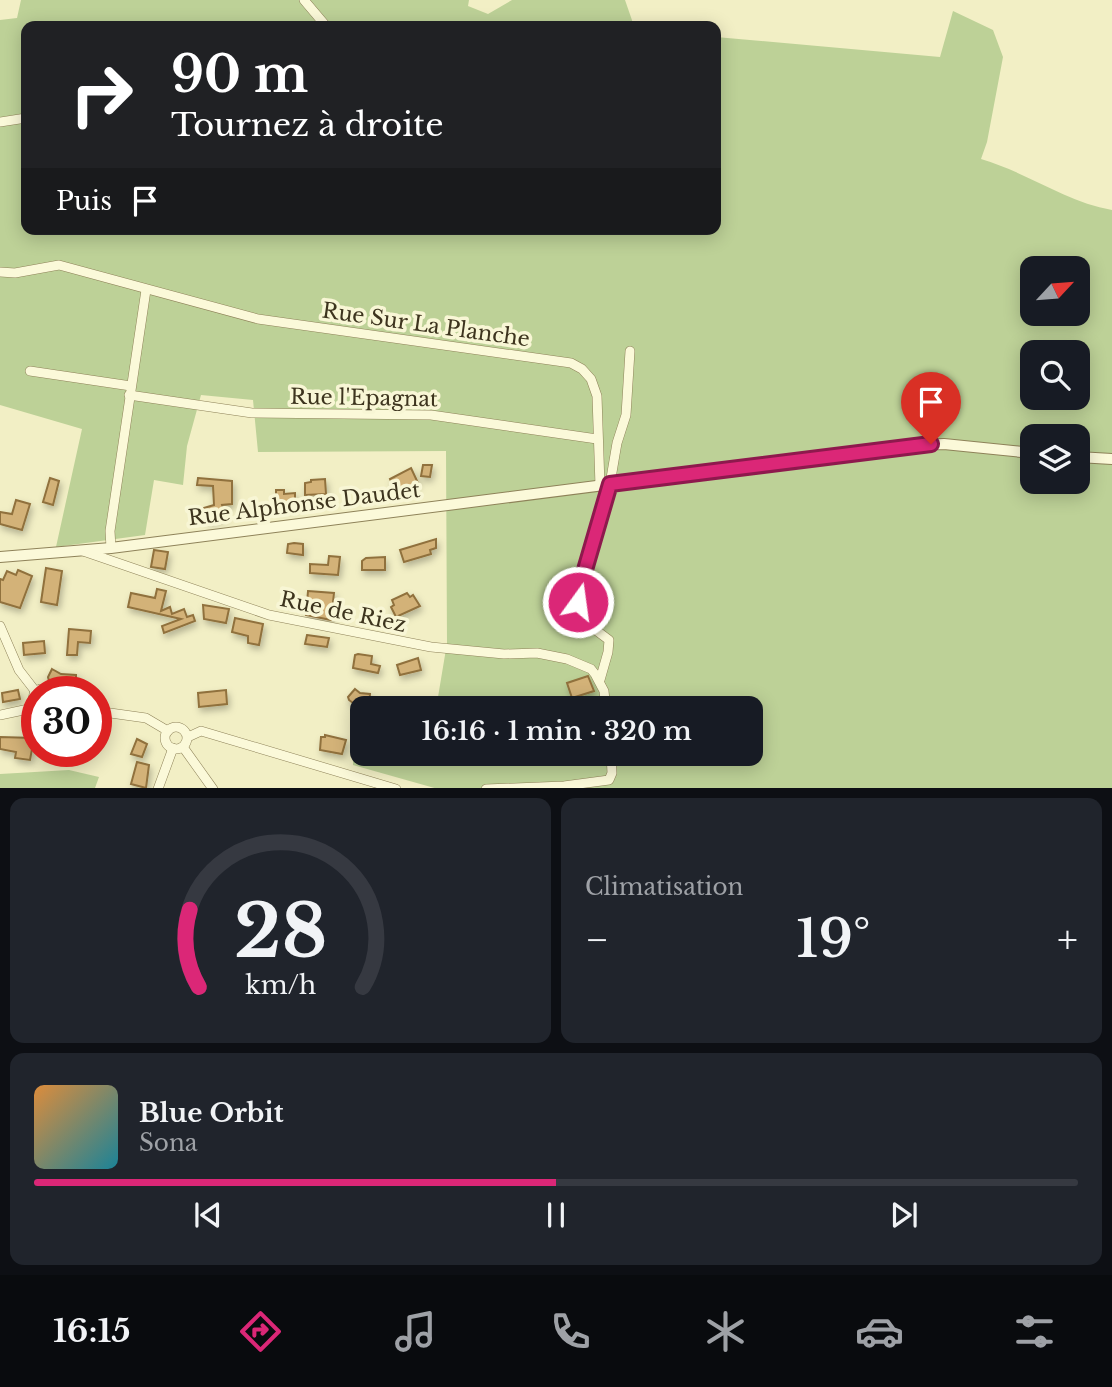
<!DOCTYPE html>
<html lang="fr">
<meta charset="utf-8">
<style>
body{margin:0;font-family:"Libre Baskerville",serif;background:#20242c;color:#f1f3f6;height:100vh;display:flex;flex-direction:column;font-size:26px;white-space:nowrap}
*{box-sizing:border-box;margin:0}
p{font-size:23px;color:#9ea1a6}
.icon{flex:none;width:38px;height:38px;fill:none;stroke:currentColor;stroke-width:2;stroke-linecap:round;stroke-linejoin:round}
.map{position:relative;height:788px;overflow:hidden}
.panel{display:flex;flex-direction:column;gap:10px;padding:10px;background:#0d0f14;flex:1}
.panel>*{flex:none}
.top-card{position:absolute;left:21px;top:21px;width:700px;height:214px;border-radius:14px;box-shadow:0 4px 18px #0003;background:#202124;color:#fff;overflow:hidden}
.needle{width:46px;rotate:64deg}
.buttons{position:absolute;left:1020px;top:256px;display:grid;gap:14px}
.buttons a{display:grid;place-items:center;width:70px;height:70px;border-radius:14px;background:#171b24;box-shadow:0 4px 18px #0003;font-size:35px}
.speed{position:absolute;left:21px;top:676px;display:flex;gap:14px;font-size:35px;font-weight:700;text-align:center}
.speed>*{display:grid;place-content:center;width:91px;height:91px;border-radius:50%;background:#171b24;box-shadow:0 4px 18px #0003;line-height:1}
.speed .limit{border:10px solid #d22;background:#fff;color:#111}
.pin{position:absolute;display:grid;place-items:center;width:60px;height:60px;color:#fff;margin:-72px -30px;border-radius:50% 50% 50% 0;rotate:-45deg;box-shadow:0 0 7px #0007}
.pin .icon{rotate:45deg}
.me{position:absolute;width:77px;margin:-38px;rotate:14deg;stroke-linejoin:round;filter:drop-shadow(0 0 5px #0008)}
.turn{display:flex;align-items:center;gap:24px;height:147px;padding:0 35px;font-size:32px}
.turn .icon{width:91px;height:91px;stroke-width:2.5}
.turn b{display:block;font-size:49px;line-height:60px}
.then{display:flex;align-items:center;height:66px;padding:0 35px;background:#0003;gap:14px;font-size:26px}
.big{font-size:52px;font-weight:600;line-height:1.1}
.panel .tile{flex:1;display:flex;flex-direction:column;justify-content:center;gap:10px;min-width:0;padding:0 24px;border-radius:14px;background:#20242c}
.panel .dial{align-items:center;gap:0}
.dial svg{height:182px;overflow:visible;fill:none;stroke:#363941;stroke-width:7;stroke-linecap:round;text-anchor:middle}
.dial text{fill:#f1f3f6;stroke:none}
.song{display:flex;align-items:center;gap:21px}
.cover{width:84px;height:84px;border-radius:10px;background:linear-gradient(135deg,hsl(30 70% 55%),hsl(190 70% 35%))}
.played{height:7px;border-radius:4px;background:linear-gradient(90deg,#db2777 50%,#363941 50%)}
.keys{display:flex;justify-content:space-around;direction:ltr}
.heat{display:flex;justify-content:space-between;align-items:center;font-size:38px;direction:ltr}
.panel .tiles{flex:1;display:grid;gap:10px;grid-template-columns:1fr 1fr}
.tile:last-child{grid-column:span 2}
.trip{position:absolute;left:350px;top:696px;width:413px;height:70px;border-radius:14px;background:#171b24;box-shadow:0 4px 18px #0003;font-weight:600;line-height:70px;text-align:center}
.tabs{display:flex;height:112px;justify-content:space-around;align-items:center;background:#090b0e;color:#9ea1a6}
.tabs .icon{width:49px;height:49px}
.tabs .active{color:#db2777}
.tabs b{font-size:32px;color:#f1f3f6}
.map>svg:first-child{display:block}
.green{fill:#bdd197;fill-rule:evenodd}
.building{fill:#d3b278;stroke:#90713d;stroke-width:2;filter:url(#shadow)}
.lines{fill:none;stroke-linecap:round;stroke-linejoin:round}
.minor-casing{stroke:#8e8259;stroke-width:10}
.tertiary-casing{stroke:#8e8259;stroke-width:12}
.minor{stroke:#fbf9d9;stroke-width:9}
.tertiary{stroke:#fbf9d9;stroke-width:10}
.route-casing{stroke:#8e194d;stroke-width:18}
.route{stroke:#db2777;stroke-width:12}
.labels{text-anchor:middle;stroke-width:7;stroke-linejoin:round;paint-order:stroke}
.street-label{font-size:21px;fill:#3d341e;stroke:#f8f6d5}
</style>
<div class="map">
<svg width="1112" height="789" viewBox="0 0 1112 789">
<defs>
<filter id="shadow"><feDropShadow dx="2" dy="4" stdDeviation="3.5" flood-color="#0004"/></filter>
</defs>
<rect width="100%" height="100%" fill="#f2efc5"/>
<!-- green -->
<g class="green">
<path d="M21 0H469L468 6 488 14 512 0H625L634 26H26V229H716V37L940 57 953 11 993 30 1003 57 987 142 981 159C1026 172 1066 202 1112 210V788L438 789 353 765V731L362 734V754H751V709H436L447 643 446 451 258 452 253 400 201 395 187 446 183 485 154 480 145 535 56 547 82 429 0 405V20L17 18ZM1032 268H1078V313H1032ZM1032 352H1078V397H1032ZM1032 436H1078V481H1032Z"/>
<polygon points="69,770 99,777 95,788 0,788 0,774"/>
</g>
<!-- building -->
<g class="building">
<polygon points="423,465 432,465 430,477 421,476"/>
<polygon points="411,468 418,483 399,491 394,488 390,479"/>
<polygon points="50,478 59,481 53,505 43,502"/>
<polygon points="198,478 232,481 232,504 222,505 225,516 208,521 204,508 214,505 213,486 197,485"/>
<polygon points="325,479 326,494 305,495 305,483 311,482 311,480"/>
<polygon points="276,490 284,490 284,494 295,493 295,506 276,506"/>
<polygon points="16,500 30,504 22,530 0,524 0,512 12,514"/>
<polygon points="436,539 436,548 430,550 431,554 404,562 400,550"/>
<polygon points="294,543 303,544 303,555 287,553 288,544"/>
<polygon points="154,550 168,552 165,569 151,567"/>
<polygon points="329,556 340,557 338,575 310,573 310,564 328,565"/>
<polygon points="385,557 385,570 362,570 362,561 366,558"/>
<polygon points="46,568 62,571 57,605 41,602"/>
<polygon points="18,570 32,576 20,608 0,602 0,579 3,580 7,571 16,575"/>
<polygon points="157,589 166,591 161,611 170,607 172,614 184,609 187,617 193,615 195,621 164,633 162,626 181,619 128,607 131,593 155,598"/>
<polygon points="308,591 334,593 331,620 306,615"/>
<polygon points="407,593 410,597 413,595 420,606 396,617 391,607 394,605 392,600"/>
<polygon points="203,605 229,609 226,623 204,619"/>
<polygon points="235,618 263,624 259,645 248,643 248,636 232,632"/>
<polygon points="69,629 91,631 90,643 78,642 77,655 67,655"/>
<polygon points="307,635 329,638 327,647 305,644"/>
<polygon points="44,641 45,653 24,655 23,643"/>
<polygon points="358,654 372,656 371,664 380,666 378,673 353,668 355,655"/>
<polygon points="418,658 421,670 400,675 397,665"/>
<polygon points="52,669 61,674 76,675 76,686 55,685 49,681 48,677"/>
<polygon points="588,676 594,691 572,698 567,683"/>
<polygon points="355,689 360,693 370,694 369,706 353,703 349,700 348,697"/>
<polygon points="18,690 20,699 3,702 2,693"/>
<polygon points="226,690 227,704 199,707 198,693"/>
<polygon points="397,699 408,702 404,709 393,709"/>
<polygon points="325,735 346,740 342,754 320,750 321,737 325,737"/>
<polygon points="0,737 34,738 30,760 15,758 16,752 0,749"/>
<polygon points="137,739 147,744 142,757 131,754"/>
<polygon points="137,762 149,765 146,788 131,784"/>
</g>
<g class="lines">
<defs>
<g id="minor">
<polyline points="304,0 326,26"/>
<polyline points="0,122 26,118"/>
<polyline points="0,272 15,273 59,265 258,319 571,363 582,369 591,379 597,396 600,486"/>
<polyline points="30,371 131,386"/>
<polyline points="129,395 252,413 431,415 597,439"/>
<polyline points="111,548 110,531 146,290"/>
<polyline points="83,551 269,615 431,647 504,654 537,653 567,659 591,669 595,674 604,691 606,709"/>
<polyline points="0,626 19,670 36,692"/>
<polyline points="600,680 608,652 609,640 581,619 578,602 580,587 610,484 617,443 626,415 630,351"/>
<polyline points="96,711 146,718 168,731"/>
<polyline points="37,712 32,705 34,694 40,689 52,691"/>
<polyline points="0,715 33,708"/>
<circle cx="176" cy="738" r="11"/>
<polyline points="188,737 201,731 396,789"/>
<polyline points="183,747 213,789"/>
<polyline points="158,789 173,748"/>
<polyline points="486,789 564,786 609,780 612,773 611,754"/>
</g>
<g id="tertiary">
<polyline points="1078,457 1112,459"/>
<polyline points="0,557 111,548 918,445 944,444 1032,453"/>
</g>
</defs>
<!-- minor casing -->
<use href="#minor" class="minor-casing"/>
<!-- tertiary casing -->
<use href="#tertiary" class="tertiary-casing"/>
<!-- minor -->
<use href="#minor" class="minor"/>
<!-- tertiary -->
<use href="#tertiary" class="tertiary"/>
</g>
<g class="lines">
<defs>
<polyline id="route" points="578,602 580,587 610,484 931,444"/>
</defs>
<!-- route casing -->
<use href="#route" class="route-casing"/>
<!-- route -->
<use href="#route" class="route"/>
</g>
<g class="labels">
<!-- street labels -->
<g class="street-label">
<text transform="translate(426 325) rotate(8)" y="7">Rue Sur La Planche</text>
<text transform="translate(364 398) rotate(1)" y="7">Rue l'Epagnat</text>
<text transform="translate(304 504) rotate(-7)" y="7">Rue Alphonse Daudet</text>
<text transform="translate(343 612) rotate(12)" y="7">Rue de Riez</text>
</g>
</g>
</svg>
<div class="buttons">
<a><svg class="needle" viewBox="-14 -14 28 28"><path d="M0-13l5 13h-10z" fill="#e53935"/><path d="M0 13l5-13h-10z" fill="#9ea1a6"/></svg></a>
<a><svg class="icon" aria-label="search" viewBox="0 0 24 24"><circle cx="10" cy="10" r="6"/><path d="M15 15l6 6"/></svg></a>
<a><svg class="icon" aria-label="layers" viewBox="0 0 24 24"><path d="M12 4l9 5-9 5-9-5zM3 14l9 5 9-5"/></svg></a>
</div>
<div class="speed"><div class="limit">30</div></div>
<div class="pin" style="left:931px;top:444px;background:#d93025"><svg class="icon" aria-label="arrive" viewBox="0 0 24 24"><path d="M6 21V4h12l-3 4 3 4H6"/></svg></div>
<svg class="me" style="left:578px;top:602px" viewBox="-20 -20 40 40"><circle r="17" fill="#db2777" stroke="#fff" stroke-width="3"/><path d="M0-11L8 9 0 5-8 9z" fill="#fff"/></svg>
<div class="trip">16:16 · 1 min · 320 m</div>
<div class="top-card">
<div class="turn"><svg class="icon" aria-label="right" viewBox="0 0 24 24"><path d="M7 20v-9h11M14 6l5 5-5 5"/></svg><div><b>90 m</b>Tournez à droite</div></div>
<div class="then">Puis<svg class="icon" aria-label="arrive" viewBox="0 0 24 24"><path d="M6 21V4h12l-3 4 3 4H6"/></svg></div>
</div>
</div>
<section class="panel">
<div class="tiles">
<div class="tile dial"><svg viewBox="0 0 100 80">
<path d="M14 69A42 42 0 1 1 86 69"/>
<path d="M14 69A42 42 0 0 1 10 35" stroke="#db2777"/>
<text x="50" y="56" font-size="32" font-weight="700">28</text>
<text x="50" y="72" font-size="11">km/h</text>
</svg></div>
<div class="tile"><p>Climatisation</p>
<div class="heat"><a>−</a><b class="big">19°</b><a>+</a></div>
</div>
<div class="tile">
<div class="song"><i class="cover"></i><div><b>Blue Orbit</b><p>Sona</p></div></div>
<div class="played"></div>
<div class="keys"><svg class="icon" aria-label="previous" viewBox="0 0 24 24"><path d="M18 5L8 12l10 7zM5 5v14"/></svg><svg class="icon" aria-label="pause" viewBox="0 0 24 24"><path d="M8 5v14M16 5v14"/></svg><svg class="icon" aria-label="next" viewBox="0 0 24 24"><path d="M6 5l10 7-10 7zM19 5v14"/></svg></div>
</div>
</div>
</section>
<nav class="tabs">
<b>16:15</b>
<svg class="icon active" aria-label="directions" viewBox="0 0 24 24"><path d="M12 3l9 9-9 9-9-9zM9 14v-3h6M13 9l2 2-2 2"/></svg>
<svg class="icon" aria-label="music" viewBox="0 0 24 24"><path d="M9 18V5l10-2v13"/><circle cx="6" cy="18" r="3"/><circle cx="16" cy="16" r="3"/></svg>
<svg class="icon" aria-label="phone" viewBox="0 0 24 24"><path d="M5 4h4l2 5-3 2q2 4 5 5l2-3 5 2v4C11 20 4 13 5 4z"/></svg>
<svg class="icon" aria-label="climate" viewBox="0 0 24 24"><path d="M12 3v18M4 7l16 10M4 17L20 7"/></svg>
<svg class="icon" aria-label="car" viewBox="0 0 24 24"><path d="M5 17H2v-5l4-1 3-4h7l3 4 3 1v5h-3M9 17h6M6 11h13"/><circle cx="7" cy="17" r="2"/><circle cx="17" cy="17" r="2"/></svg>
<svg class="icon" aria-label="filters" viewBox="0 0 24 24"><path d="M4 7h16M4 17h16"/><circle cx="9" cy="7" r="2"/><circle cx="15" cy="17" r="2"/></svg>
</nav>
